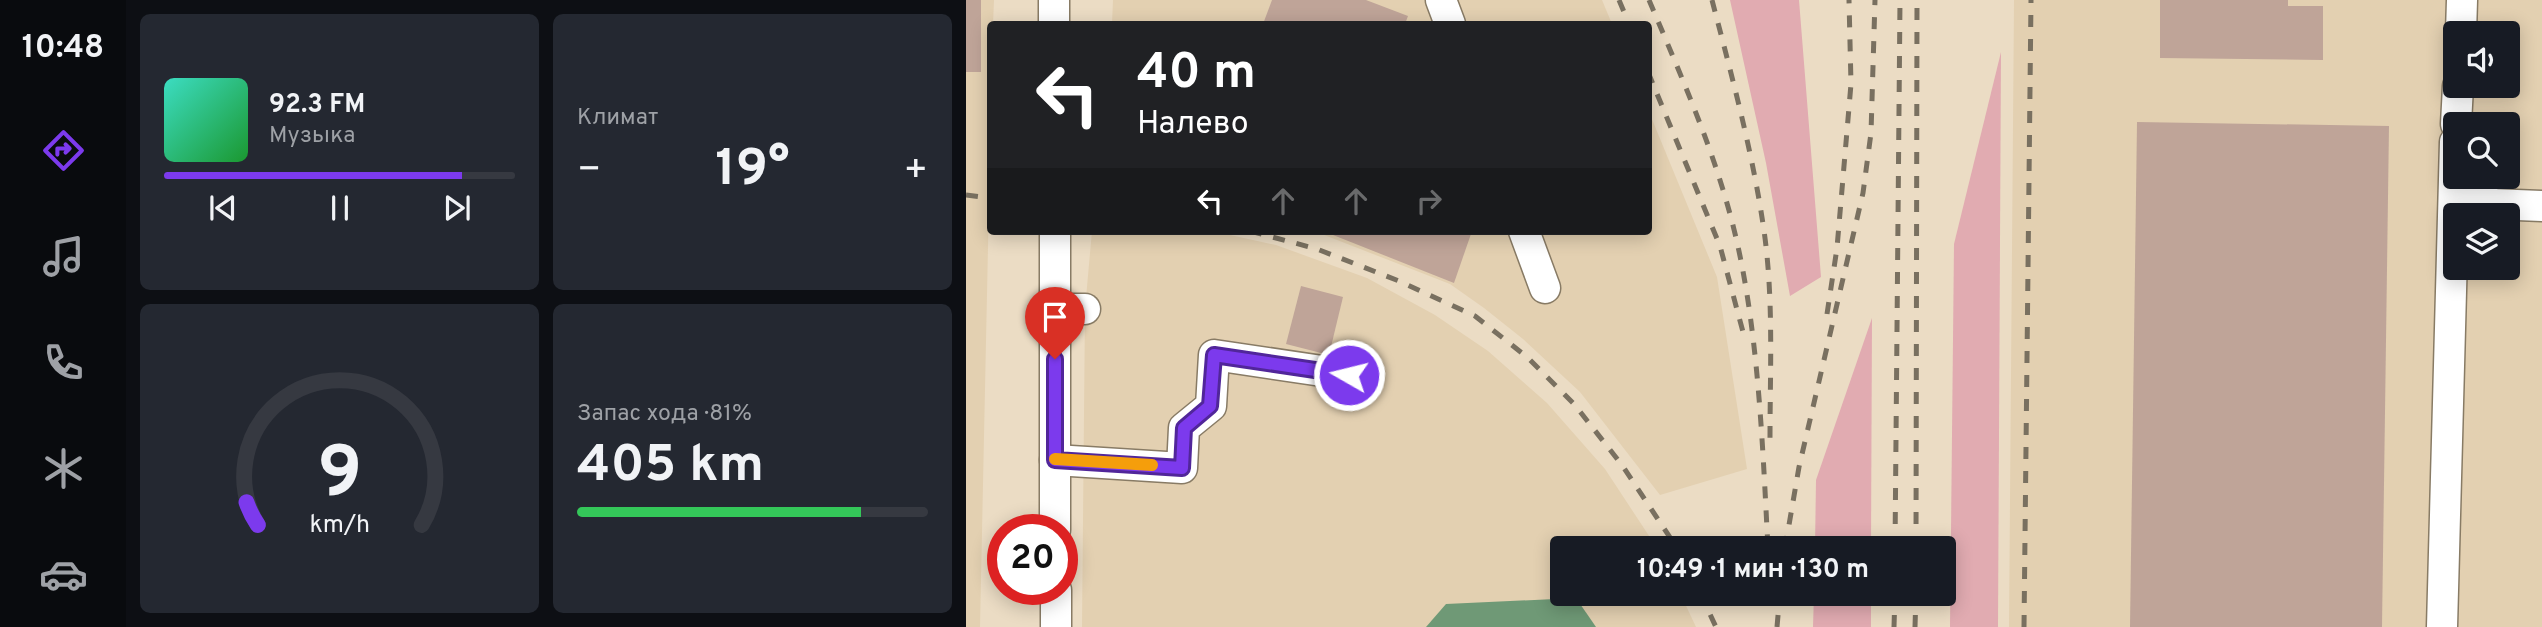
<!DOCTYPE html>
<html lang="ru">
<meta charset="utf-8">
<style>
body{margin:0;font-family:Overpass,sans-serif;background:#242831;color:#f1f3f6;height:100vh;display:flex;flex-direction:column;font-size:26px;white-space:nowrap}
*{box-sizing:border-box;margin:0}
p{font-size:23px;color:#9ea1a6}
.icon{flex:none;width:38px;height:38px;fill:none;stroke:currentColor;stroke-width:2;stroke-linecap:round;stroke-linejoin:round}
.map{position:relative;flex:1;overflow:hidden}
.side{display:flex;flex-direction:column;gap:14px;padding:14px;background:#0d0f14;width:840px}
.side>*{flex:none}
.banner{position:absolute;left:21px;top:21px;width:665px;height:214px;border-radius:7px;box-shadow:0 4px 18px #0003;background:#202124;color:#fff;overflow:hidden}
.tools{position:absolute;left:1477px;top:21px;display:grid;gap:14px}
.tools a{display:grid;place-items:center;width:77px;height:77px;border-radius:7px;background:#171b24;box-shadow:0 4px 18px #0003;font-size:35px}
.speed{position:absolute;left:21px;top:514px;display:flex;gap:14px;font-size:35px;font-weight:700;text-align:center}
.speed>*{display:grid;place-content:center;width:91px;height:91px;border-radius:50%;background:#171b24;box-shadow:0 4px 18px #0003;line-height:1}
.speed .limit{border:10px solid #d22;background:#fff;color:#111}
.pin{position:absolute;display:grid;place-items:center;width:60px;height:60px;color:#fff;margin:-72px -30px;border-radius:50% 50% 50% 0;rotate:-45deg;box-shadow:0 0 7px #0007}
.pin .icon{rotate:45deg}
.me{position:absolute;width:77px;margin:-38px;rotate:278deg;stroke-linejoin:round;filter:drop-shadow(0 0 5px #0008)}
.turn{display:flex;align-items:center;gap:24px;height:147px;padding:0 35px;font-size:32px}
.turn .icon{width:91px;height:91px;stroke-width:2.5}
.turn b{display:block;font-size:49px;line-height:60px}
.lanes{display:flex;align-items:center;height:66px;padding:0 35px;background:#0003;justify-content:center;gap:35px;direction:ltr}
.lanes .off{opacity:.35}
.big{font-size:52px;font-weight:700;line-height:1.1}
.side .card{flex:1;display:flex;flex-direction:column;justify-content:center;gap:10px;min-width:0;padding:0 24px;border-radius:10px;background:#242831}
.side .dial{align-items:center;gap:0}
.dial svg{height:182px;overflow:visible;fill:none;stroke:#363941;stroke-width:7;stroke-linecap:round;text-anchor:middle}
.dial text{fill:#f1f3f6;stroke:none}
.song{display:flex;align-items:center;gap:21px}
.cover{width:84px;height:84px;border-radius:10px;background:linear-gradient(135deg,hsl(170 70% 55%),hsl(130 70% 35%))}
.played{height:7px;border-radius:4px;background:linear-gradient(90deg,#7c3aed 85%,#363941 85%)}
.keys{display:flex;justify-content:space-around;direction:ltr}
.heat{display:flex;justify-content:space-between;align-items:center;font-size:38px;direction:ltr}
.charge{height:10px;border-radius:5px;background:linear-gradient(90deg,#34c759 81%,#363941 0)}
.side .tiles{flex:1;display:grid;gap:14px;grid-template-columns:repeat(2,1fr)}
.trip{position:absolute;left:584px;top:536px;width:406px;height:70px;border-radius:7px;background:#171b24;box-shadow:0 4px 18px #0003;font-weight:700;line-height:70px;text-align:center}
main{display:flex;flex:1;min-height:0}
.dock{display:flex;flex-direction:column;width:126px;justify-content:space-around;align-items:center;background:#090b0e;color:#9ea1a6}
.dock .icon{width:49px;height:49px}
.dock .active{color:#7c3aed}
.dock b{font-size:32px;color:#f1f3f6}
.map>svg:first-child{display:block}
.built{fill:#e3d0b1;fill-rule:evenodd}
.green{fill:#e1abb1}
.water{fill:#6f9976}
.building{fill:#bfa498}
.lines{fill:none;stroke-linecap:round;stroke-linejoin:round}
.minor-casing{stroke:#887b65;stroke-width:33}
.minor{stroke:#fff;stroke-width:30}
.rail{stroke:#797060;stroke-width:5;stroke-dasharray:12 12;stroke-linecap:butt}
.route-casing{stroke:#51269a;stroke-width:18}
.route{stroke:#7c3aed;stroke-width:12}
.slow{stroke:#f59e0b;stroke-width:12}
</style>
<main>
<nav class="dock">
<b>10:48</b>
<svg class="icon active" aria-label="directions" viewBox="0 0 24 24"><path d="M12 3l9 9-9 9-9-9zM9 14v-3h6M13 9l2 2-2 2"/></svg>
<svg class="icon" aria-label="music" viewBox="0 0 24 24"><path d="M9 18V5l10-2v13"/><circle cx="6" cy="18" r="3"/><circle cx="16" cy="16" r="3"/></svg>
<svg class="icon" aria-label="phone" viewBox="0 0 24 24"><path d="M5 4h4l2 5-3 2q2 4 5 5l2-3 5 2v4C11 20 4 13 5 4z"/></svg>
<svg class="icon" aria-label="climate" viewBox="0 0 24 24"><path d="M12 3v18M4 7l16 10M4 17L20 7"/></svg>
<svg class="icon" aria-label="car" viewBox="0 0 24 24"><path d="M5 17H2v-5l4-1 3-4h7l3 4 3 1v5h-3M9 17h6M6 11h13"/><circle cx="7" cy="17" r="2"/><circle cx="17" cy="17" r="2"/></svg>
</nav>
<section class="side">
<div class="tiles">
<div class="card">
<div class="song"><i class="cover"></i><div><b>92.3 FM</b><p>Музыка</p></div></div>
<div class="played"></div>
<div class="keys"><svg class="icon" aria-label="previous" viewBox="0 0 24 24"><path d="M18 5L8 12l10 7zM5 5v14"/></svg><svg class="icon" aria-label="pause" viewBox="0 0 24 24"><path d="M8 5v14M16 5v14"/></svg><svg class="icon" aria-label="next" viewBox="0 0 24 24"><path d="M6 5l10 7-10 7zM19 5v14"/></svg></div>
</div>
<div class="card"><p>Климат</p>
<div class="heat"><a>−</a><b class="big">19°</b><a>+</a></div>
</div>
<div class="card dial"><svg viewBox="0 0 100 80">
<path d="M14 69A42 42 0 1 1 86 69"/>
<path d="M14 69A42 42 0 0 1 9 59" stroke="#7c3aed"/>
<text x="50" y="56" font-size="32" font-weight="700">9</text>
<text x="50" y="72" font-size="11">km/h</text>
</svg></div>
<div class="card"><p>Запас хода · 81%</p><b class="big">405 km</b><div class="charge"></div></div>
</div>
</section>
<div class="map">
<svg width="1576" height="627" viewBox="0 0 1576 627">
<rect width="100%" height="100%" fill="#ebdcc4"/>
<!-- built -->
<g class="built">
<polygon points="0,0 28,0 27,24 24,24 24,151 14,627 0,627"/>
<polygon points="147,0 636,0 646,24 146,24"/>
<path d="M1048 0H1576V627H1043ZM1489 33H1542V86H1489ZM1489 124H1542V177H1489ZM1489 215H1542V268H1489Z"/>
<polygon points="683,112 751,277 781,469 694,495 614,392 557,339 518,308 484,284 348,231 682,231"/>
<polygon points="126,231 246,231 310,245 401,278 469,315 522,351 581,403 639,469 691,548 597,548 597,593 714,593 730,627 116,627 119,309"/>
</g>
<!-- green -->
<g class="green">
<polygon points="764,0 833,0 855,277 824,296 800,163"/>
<polygon points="1035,52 1032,627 984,627 988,244"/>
<polygon points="906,318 905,548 849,548 850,480"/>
<polygon points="848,593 905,593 905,627 847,627"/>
</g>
<!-- water -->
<polygon class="water" points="610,598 630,627 460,627 480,604"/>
<!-- building -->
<g class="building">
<rect x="0" y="0" width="15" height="72"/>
<polygon points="306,0 400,0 442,16 439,24 297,24"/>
<polygon points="1194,0 1322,0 1322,6 1357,6 1357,60 1194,58"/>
<polygon points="1171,122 1423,126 1416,627 1164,627"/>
<polygon points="357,231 506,231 488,283"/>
<polygon points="335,286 377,297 363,355 320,344"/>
</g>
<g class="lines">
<defs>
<g id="minor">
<polyline points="88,0 88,24"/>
<polyline points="475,0 484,24"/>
<polyline points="1495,33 1496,0"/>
<polyline points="1490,124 1492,86"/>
<polyline points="1492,177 1526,204 1576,206"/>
<polyline points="89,231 89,530"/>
<polyline points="558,231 579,288"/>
<polyline points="89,309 119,309"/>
<polyline points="89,460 216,468 218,428 245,406 248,355 383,375"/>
<polyline points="90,590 90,627"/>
<polyline points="1476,627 1489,142"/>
</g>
</defs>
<!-- minor casing -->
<use href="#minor" class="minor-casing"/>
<!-- minor -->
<use href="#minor" class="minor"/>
<!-- rail -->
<g class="rail">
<polyline points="653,0 663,24"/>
<path d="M683 0C718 83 756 167 774 256 793 348 797 453 802 548"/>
<path d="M746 0C765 73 786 150 797 224 808 294 804 368 804 438"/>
<polyline points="682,72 754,246 777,332"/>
<polyline points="0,195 24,198"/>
<polyline points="284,231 351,249 433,281 509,316 561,357 608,404 656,465 711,548"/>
<polyline points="861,314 871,248 885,84 883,0"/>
<polyline points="819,548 833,467 897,193 905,133 909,0"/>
<polyline points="929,548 934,0"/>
<polyline points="950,548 951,0"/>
<polyline points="734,593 750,627"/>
<polyline points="811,627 814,593"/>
<polyline points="928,627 929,593"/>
<polyline points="949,627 950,593"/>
<polyline points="1058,627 1065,0"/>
</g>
</g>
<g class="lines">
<defs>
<polyline id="route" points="89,359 89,460 216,468 218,428 244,406 248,355 383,375"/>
</defs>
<!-- route casing -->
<use href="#route" class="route-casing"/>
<!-- route -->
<use href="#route" class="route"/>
<!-- slow -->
<polyline class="slow" points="89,459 186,465"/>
</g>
</svg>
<div class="tools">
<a><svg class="icon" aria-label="sound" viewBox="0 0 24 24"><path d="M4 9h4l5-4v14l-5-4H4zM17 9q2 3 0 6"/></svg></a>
<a><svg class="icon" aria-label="search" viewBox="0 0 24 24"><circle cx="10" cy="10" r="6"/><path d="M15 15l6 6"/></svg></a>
<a><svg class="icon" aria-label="layers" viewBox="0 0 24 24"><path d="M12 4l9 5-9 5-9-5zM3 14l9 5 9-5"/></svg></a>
</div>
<div class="speed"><div class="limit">20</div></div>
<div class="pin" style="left:89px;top:359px;background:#d93025"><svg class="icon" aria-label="arrive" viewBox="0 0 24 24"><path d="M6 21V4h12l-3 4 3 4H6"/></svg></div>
<svg class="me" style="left:383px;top:375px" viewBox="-20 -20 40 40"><circle r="17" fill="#7c3aed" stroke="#fff" stroke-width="3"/><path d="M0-11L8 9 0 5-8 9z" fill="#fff"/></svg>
<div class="trip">10:49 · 1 мин · 130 m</div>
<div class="banner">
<div class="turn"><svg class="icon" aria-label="left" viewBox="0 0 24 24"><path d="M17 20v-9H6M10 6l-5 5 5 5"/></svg><div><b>40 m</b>Налево</div></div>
<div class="lanes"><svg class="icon" aria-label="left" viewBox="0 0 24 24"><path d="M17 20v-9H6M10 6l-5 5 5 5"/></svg><svg class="icon off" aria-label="ahead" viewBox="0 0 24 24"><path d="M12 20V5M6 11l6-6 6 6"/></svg><svg class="icon off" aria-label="ahead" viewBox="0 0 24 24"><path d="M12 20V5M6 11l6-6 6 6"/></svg><svg class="icon off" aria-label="right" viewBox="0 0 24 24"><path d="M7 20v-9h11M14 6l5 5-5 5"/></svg></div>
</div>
</div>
</main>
